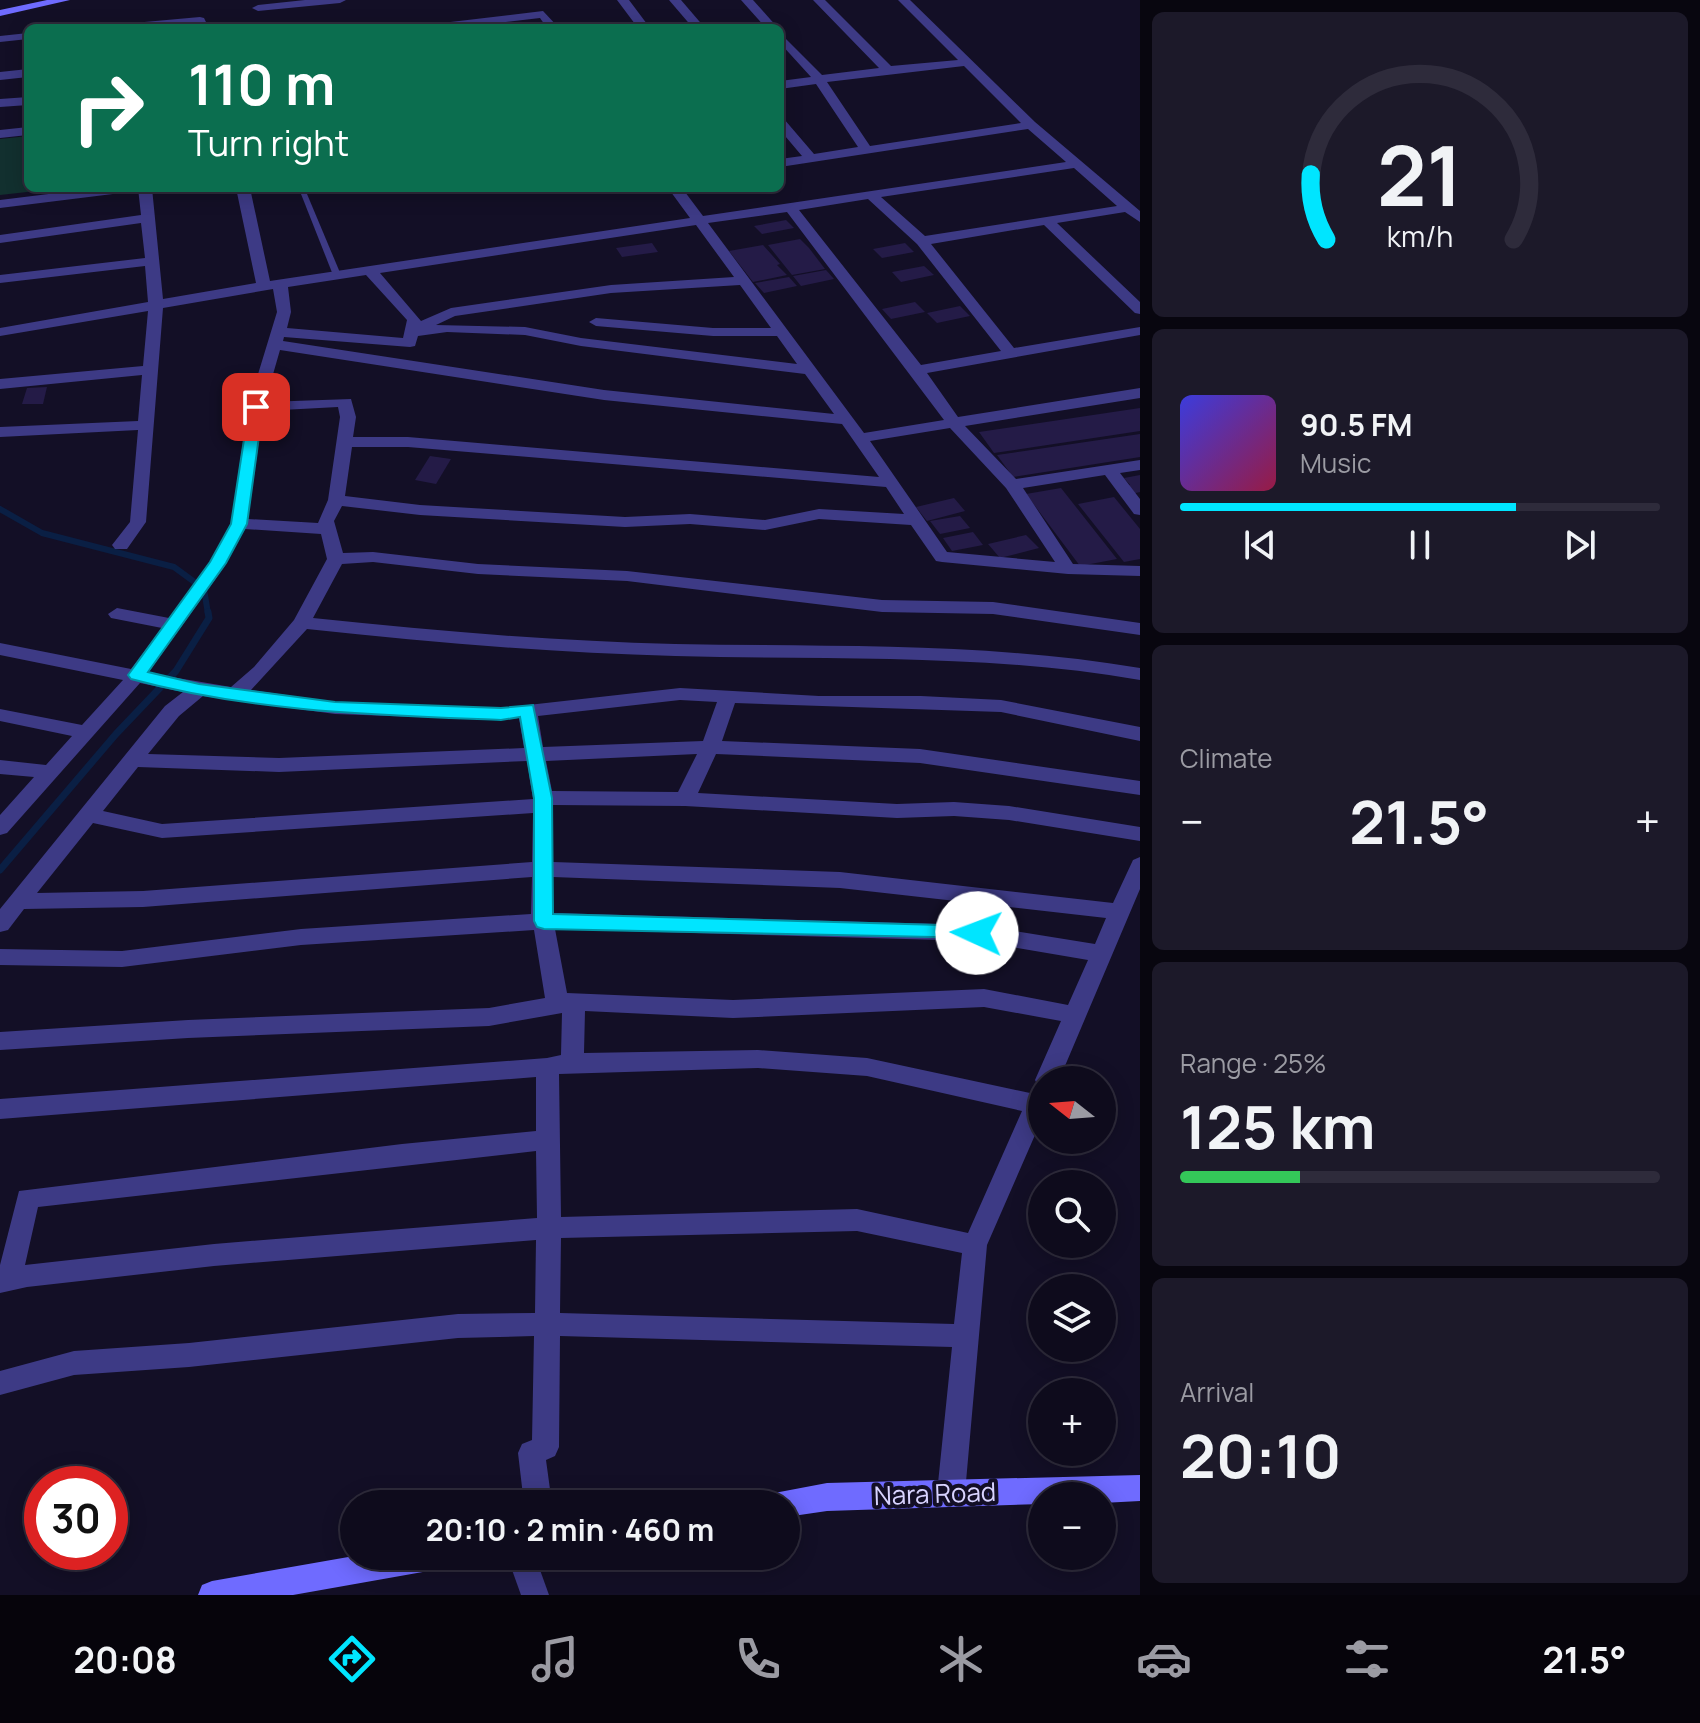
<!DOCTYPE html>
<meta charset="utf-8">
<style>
body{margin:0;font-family:Manrope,sans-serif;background:#1c1929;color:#f1f3f6;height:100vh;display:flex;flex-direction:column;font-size:30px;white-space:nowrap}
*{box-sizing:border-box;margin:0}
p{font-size:26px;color:#9b9ba3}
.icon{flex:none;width:44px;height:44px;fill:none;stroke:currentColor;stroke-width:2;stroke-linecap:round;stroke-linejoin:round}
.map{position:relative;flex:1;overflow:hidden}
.side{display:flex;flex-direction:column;gap:12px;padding:12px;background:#08060f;width:560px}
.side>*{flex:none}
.hud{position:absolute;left:24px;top:24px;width:760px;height:168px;border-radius:12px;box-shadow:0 4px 20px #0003,0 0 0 2px #2e2b3b;background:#0b6e4f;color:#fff;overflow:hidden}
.needle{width:52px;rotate:287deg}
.tools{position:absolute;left:1028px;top:1066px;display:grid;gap:16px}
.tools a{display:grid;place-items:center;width:88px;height:88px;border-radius:50%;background:#0e0b1c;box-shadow:0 4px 20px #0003,0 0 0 2px #2e2b3b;font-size:40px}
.speed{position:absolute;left:24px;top:1466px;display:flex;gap:16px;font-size:40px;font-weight:700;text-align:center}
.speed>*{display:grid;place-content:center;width:104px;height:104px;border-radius:50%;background:#0e0b1c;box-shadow:0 4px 20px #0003,0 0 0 2px #2e2b3b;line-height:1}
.speed .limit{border:12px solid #d22;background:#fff;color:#111}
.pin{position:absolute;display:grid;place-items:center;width:68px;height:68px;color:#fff;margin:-34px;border-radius:16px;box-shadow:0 4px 12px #0006}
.me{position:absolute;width:88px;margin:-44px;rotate:272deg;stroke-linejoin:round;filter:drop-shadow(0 0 6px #0008)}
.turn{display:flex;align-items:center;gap:28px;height:168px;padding:0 32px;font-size:36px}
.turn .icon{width:104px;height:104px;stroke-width:2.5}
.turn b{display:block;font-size:56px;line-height:68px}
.big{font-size:60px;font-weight:700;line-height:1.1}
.side .widget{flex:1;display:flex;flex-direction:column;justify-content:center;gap:12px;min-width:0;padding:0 28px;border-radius:12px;background:#1c1929}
.side .dial{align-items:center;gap:0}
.dial svg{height:208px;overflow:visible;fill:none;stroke:#2e2b3b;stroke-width:7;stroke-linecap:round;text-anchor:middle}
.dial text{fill:#f1f3f6;stroke:none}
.song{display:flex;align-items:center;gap:24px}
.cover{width:96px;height:96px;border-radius:12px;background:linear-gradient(135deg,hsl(240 70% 55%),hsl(340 70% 35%))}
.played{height:8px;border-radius:4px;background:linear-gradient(90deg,#00e5ff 70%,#2e2b3b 70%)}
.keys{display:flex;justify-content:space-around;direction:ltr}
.heat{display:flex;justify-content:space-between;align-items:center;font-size:44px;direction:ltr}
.charge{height:12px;border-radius:6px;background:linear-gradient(90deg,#34c759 25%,#2e2b3b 0)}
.trip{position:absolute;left:340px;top:1490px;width:460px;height:80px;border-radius:40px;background:#0e0b1c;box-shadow:0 4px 20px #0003,0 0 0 2px #2e2b3b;font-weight:700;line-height:80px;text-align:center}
.tabs{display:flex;height:128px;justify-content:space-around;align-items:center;background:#06040b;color:#9b9ba3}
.tabs .icon{width:56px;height:56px}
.tabs .current{color:#00e5ff}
.tabs b{font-size:36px;color:#f1f3f6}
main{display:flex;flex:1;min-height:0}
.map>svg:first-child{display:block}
.green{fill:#12302f}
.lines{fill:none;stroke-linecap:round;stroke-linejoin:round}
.stream-far1{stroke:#0a1f44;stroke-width:6}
.stream{stroke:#0a1f44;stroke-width:7}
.building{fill:#241b47}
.lane{fill:#3d3a85;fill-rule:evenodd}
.street{fill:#3d3a85;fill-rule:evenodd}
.secondary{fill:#6f6bff;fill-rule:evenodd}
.route{fill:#00e5ff;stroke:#0095a6;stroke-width:2}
.labels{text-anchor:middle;stroke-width:8;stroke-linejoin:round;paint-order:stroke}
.near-street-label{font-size:26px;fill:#d9d4ff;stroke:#130f26}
</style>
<main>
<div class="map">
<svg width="1140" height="1595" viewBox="0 0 1140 1595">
<rect width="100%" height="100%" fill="#130f26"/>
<!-- green -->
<polygon class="green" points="28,136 28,188 63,188 0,195 0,139"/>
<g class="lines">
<!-- stream-far1 -->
<polyline class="stream-far1" points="0,509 42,533 174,567 204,589 208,614"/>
<!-- stream -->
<polyline class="stream" points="0,870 116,734 176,671 209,618 208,612"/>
</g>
<!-- building -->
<g class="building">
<polygon points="786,220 794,228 762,234 754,226"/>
<polygon points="800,239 809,248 825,269 792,275 768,245"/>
<polygon points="652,243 658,252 622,257 616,248"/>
<polygon points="905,243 914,252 882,258 873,249"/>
<polygon points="763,245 780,264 777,265 787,275 753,282 729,251"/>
<polygon points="924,266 934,275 901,282 892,272"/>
<polygon points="826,270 834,279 801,286 793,276"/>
<polygon points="789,277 797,286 764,293 755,283"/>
<polygon points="915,302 925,312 891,319 882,309"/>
<polygon points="960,306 970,316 937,323 927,313"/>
<polygon points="47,387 43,404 22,404 27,388"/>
<polygon points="1140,408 1140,431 994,453 979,432"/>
<polygon points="1140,434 1140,457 1013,477 997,455"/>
<polygon points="430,456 451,459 436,484 415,480"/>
<polygon points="1140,475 1140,492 1132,494 1125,486 1130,485 1124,478"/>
<polygon points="1061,488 1117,559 1080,566 1026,494"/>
<polygon points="1114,497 1140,529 1140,559 1124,562 1078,504"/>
<polygon points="954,498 965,511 927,521 916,507"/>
<polygon points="960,516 970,528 940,534 930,521"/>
<polygon points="973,532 983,545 952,551 943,538"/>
<polygon points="1026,535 1039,548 1000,558 988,544"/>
</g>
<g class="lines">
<!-- lane -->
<polygon class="lane" points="302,193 307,194 341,275 340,277 333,275 301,194"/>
<!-- street -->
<g class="street">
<polygon points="305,0 346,0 340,3 258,11 252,8 258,5"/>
<polygon points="617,0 629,0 650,28 638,28"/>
<polygon points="669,0 681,0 705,28 693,28"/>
<polygon points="741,0 753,0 778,28 766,28"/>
<path d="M813 0H825L891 66 958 60 898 0H910L1035 122 1140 211V222L1125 212 1057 223 1140 302V314L1135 313 1044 225 931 244 1014 348 1140 327V335L927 373 958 417 1140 388V398L965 426 1016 479 1140 460V470L1120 473 1140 499V515L1134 514 1105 475 1023 488 1073 564 1140 566V576L1068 574 942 562 936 561 911 525 819 519 765 530 690 524 625 527 420 515 342 506 334 521 343 553 373 552 478 564 627 571 882 600 993 602 1140 623V635L993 614 882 612 627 581 478 574 373 562 342 564 313 618C434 631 555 641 675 644 832 647 985 642 1140 668V680C985 653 831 660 675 656 552 653 429 642 307 629L251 690 335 702 501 708 680 688 819 696H921L1001 700 1140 727V741L1001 712 735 703 722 741 920 749 1140 781V795L920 763 716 754 698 793 897 804 954 802 1009 806 1140 827V841L1009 820 954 816 897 818 685 806 553 805V862L840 872 1113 903 1133 860 1140 857V889L1059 1080H1042V1119L987 1245 965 1493 961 1503 951 1507 941 1503 937 1493 952 1347 560 1336 559 1447 555 1456 546 1460 552 1504H524L518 1453 522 1444 532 1440 534 1336 458 1338 189 1367 74 1375 0 1395V1371L74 1351 189 1343 458 1314 535 1313 536 1240 214 1266 27 1287 0 1293V1265L19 1191 402 1144 536 1131V1077L0 1119V1099L547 1058 561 1055 562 1013 489 1026 188 1038 0 1050V1032L188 1020 489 1008 545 998 534 930 301 945 122 967 0 965V949L122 951 301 929 531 914 532 877 143 907 24 909 8 930 0 932V909L165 706 183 692 140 683 7 833 0 835V815L34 777 0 774V760L46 765 72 736 0 721V709L82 725 123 680 0 655V643L131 669 162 628 111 618 108 614 117 608 169 618 210 562 231 524 248 407 277 312 273 289 163 308 146 522 127 549H115L112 545 130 522 138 430 0 437V427L138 421 142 375 0 389V379L143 366 148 311 0 336V328L148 302 145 266 0 283V275L145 258 141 223 0 243V235L141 215 138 188H152L163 299 256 283 236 188H250L270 281 690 218 668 188H682L703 216 1066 162 1028 129 780 167V159L802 156 780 130V118L784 119 814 154 858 147 816 84 780 89V81L811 77 780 43V33L822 75 879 68ZM964 66 1021 123 870 146 827 82ZM1074 168 1117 206 925 236 881 197ZM868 199 917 244 1001 351 921 365 799 210ZM787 212 944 420 864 433 708 223ZM696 225 734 277 611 285 451 308 421 321 380 273ZM366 275 407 320 403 338 287 328 291 312 288 287ZM740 285 771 328H713L596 318 589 322 596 326 713 336H777L797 364 581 338 525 327 436 325 455 316 611 293ZM447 332 525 335 581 346 805 374 834 414 604 390 283 341 284 337 410 347 415 346 418 336ZM280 350 604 400 842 424 879 477 408 437H353L356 417 351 399 265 402ZM338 407 340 417 328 500 318 523 248 519 263 411ZM950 428 1006 488 1055 562 947 552 870 441ZM352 447H408L886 487 904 514 819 509 765 520 690 514 625 517 420 505 345 496ZM245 529 321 534 327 559 294 620 254 667 231 687 148 673 224 567ZM203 696 335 714 501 720 519 718 524 748 279 758 148 754 179 716ZM680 700 717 702 703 741 543 747 538 716ZM697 754 678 792 552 791 546 761ZM527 761 533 799 162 824 103 811 138 767 279 772ZM533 813 532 862 143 891 37 893 93 823 162 838ZM553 877 840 888 1106 918 1095 944 977 925 553 913ZM555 929 977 941 1088 960 1068 1005 984 989 733 1000 567 993ZM984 1007 1061 1021 1035 1080 1037 1084 1030 1093 867 1058 758 1050 584 1053 585 1011 733 1018ZM758 1068 867 1076 1022 1111 968 1233 857 1209 561 1217 559 1074ZM536 1151 537 1218 214 1244 25 1265 38 1207ZM857 1231 962 1253 954 1324 560 1313 561 1238Z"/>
<polygon points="543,11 559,28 547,28 540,18 454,28 419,28 425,25"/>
<polygon points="200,17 204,18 209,28 197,28 196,24 105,28 111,25"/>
<polygon points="28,33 28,39 0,42 0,36"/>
<polygon points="28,69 28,77 0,80 0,72"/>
<polygon points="28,97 28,105 0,107 0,99"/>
<polygon points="28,127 28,135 0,138 0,130"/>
<polygon points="97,188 136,188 129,192 0,208 0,200"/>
<polygon points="507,1556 535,1556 549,1595 521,1595"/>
</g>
<!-- secondary -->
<g class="secondary">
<polygon points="47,0 70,0 0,16 0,10"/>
<polygon points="1140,1475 1140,1501 1102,1503 1102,1496 1042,1496 1042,1504 827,1511 786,1517 786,1504 765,1504 769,1494 827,1483"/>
<polygon points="354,1556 448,1556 444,1566 434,1570 293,1595 198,1595 202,1585 212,1581"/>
</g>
</g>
<!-- route -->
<path class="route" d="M256 403 263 407 247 524 226 563 148 672 199 684 335 702 501 708 533 705 552 798 553 914 977 926 984 928 987 933 984 938 544 929 537 927 534 921V798L520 717 501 720C377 715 252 712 131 679L128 675 131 671 210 562 231 524 249 407Z"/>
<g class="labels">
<!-- near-street labels -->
<g class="near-street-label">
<text transform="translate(935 1494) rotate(-2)" y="9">Nara Road</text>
</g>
</g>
</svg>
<div class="tools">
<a><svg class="needle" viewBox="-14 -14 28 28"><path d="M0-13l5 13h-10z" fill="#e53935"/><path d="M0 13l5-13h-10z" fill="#9b9ba3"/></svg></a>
<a><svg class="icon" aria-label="search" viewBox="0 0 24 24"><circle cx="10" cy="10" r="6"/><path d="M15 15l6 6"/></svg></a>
<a><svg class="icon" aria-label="layers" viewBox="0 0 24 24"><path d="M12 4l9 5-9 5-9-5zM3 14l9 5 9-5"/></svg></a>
<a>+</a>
<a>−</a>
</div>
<div class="speed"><div class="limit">30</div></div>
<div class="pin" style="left:256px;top:407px;background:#d93025"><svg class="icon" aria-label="arrive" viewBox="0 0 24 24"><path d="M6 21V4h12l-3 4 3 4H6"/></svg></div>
<svg class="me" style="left:977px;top:933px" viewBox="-20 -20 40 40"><circle r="19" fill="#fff"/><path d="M0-13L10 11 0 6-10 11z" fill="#00e5ff"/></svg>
<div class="trip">20:10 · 2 min · 460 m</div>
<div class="hud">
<div class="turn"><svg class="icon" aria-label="right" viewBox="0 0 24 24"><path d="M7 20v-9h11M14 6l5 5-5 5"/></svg><div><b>110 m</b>Turn right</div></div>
</div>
</div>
<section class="side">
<div class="widget dial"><svg viewBox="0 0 100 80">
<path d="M14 69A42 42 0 1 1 86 69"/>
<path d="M14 69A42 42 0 0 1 8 44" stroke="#00e5ff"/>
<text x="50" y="56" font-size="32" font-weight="700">21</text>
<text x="50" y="72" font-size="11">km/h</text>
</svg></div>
<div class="widget">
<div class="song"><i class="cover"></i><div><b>90.5 FM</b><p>Music</p></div></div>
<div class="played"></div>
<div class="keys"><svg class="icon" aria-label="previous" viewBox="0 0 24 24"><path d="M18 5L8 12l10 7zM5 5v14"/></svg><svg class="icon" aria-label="pause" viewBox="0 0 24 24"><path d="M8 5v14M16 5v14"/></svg><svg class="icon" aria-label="next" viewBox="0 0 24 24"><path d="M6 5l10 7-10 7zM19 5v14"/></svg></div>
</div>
<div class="widget"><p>Climate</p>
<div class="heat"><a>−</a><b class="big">21.5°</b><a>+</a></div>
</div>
<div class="widget"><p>Range · 25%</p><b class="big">125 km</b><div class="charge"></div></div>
<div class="widget"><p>Arrival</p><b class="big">20:10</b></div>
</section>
</main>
<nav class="tabs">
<b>20:08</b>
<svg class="icon current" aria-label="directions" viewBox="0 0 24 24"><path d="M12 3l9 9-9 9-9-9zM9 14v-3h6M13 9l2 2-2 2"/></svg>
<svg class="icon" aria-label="music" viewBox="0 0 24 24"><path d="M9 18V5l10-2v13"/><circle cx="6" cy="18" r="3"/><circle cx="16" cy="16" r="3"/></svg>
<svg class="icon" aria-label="phone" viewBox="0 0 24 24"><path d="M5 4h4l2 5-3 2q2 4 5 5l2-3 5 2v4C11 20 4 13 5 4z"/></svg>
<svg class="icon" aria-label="climate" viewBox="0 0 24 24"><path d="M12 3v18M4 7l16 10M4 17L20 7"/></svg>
<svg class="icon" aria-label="car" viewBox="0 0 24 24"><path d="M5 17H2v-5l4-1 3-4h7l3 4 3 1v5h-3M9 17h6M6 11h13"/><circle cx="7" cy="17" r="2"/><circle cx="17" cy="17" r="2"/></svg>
<svg class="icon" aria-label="filters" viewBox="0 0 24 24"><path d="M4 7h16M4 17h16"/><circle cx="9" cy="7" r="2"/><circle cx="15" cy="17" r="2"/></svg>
<b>21.5°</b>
</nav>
